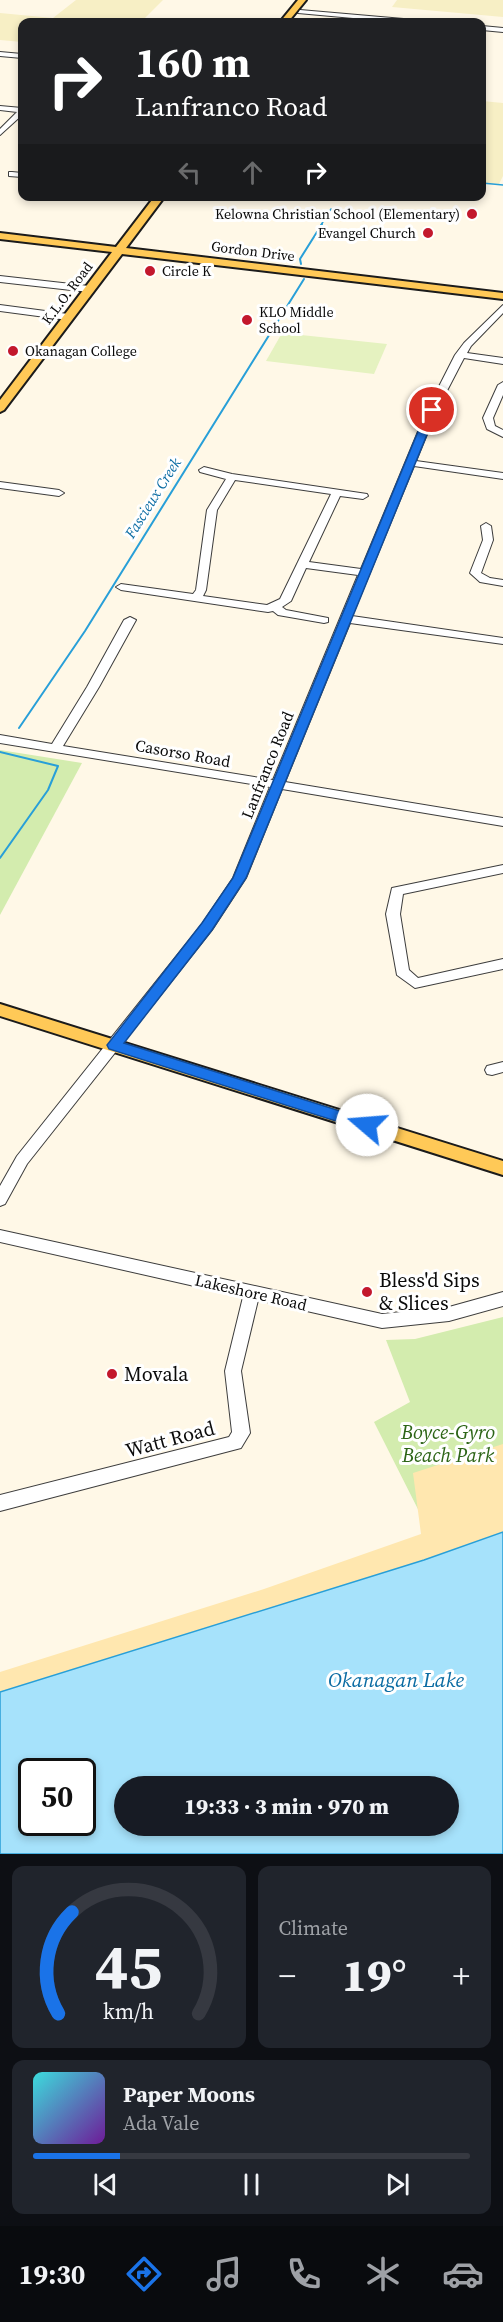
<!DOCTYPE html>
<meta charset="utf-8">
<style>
body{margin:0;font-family:"Source Serif 4",serif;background:#20242c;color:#f1f3f6;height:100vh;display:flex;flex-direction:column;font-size:22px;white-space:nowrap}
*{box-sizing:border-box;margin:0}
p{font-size:20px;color:#9ea1a6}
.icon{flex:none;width:33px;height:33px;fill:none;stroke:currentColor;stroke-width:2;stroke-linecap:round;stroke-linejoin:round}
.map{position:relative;height:1854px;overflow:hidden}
.panel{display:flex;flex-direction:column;gap:12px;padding:12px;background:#0d0f14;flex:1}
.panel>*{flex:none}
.guide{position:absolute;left:18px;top:18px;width:468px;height:183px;border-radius:12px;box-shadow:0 3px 9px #0003;background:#202124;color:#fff;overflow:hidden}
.speed{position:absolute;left:18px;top:1758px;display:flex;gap:12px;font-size:30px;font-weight:700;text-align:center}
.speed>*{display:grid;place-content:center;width:78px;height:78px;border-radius:50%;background:#171b24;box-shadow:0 3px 9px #0003;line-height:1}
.speed .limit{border:3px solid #111;border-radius:9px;background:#fff;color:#111}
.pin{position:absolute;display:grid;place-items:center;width:51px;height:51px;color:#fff;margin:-26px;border:3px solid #fff;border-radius:50%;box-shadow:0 2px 6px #0007}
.me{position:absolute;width:66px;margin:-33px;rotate:288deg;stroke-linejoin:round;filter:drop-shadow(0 0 4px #0008)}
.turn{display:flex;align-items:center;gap:21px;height:126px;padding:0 18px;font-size:27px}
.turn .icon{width:78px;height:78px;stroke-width:2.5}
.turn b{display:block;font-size:42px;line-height:51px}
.lanes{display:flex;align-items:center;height:57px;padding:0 18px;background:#0003;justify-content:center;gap:30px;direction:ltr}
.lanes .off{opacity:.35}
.big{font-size:45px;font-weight:800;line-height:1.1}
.panel .widget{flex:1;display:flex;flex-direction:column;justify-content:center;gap:9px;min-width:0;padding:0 21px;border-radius:12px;background:#20242c}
.panel .dial{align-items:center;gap:0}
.dial svg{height:156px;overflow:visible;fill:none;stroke:#363941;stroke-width:7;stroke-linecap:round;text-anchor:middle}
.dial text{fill:#f1f3f6;stroke:none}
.song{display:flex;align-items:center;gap:18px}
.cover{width:72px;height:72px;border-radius:9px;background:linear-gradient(135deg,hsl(180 70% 55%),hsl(280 70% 35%))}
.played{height:6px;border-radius:3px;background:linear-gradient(90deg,#1a73e8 20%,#363941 20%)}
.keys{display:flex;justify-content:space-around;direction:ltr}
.heat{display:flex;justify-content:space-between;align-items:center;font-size:33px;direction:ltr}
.panel .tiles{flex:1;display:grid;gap:12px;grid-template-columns:1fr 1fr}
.widget:last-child{grid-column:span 2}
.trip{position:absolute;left:114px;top:1776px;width:345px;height:60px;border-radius:30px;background:#171b24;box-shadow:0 3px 9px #0003;font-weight:800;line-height:60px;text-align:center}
.tabs{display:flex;height:96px;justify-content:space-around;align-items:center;background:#090b0e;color:#9ea1a6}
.tabs .icon{width:42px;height:42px}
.tabs .current{color:#1a73e8}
.tabs b{font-size:27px;color:#f1f3f6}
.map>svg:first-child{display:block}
.farmland{fill:#f7efc5}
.green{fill:#d3ecae}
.sand{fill:#ffe7af}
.pitch{fill:#e5f2c0}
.water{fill:#a6e2fb;stroke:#289fd8;stroke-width:1.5;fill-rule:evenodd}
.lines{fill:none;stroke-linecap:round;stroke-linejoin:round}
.stream-far1{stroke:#289fd8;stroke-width:1.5}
.stream{stroke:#289fd8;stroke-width:2}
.minor-casing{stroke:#3d3d3d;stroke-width:2}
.major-casing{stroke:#1b1b1b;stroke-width:4}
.minor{fill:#fff;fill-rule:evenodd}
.major{fill:#ffc957;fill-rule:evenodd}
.route{fill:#1a73e8;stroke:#114b97;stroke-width:1.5}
.poi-dot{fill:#c3182d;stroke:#fff;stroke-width:2}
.labels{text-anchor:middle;stroke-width:6;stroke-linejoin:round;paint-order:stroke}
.far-poi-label{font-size:14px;fill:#0a0a0a;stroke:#fff;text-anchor:start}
.far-street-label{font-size:14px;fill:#0a0a0a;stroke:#fff}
.far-water-label{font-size:15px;font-style:italic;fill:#0b6ca3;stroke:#fff}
.street-label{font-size:16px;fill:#0a0a0a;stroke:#fff}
.near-poi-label{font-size:20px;fill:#0a0a0a;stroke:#fff;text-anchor:start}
.near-park-label{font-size:20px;font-style:italic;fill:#2d6517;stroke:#fff}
.near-street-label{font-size:20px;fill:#0a0a0a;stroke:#fff}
.near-water-label{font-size:21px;font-style:italic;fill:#0b6ca3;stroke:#fff}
</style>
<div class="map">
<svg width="503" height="1854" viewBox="0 0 503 1854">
<rect width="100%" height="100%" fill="#fff8e7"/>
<!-- farmland -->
<g class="farmland">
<polygon points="76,0 163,0 141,22 22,22 22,42 0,40 0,13 53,18"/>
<polygon points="397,0 503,0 503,17 392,7"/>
<polygon points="482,101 503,103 503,176 499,184 482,183"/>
</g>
<!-- green -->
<g class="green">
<polygon points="0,750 82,763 0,915"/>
<polygon points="503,1317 503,1505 429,1531 374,1422 410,1402 386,1340 415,1339"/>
</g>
<!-- sand -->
<polygon class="sand" points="503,1444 503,1532 424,1560 0,1695 0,1672 264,1589 421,1534 413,1473"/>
<!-- pitch -->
<polygon class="pitch" points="282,333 387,344 374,374 266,361"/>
<!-- water -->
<path class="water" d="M503 1532V1854H0V1692L424 1560ZM32 1772H82V1822H32ZM124 1786H448V1826H124Z"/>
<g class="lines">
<!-- stream-far1 -->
<g class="stream-far1">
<polyline points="482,183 503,185"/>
<polyline points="321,225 331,209"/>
</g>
<!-- stream -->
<g class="stream">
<polyline points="301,264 300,259 322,224"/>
<polyline points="19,728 85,631 304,279"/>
<polyline points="0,752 58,766 48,790 0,858"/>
</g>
<defs>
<g id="minor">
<polygon points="300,10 415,20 418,22 397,22 298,13"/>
<polygon points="482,26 503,28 503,32 482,30"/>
<polygon points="0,52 22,54 22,58 0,56"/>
<polygon points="0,106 22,108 22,115 0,135 0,129 17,112 0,110"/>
<polygon points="12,172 22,173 22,177 9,176 9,172"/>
<polygon points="0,276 89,286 93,289 89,292 0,282"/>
<polygon points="0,305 68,314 72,317 68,320 0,311"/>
<path d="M503 305V313L471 346 467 353 503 358V364L464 358 437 410 416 461 503 473V479L414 466 352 616 503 638V644L350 623 285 782 503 818V826L282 789 246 878 212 930 27 1164 5 1204 0 1206V1186L17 1156 202 924 233 878 270 787 0 743V735L52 744 87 687 124 620 130 617 136 620 99 687 63 746 273 780 358 575 306 568 291 601 282 607 286 610 328 618V622L324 623 278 615 273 611 268 612 121 590 116 587 121 584 193 594 196 590 207 510 226 479 200 472 199 470 204 467 232 474 367 494 368 496 363 499 340 496 309 562 361 569 427 410 455 355 464 343ZM235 480 331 494 280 599 267 605 203 596 206 590 217 510Z"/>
<polygon points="503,382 503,395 493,418 495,426 503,430 503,437 487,429 483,418 498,385"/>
<polygon points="0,482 59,490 64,493 59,496 0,488"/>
<polygon points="486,523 491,526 493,540 481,573 490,578 503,580 503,586 480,582 470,573 483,540 481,526"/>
<polygon points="503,865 503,873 403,894 400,914 409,970 418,978 503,959 503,969 415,988 397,975 386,914 392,888"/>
<polygon points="503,1062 503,1072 492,1075 487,1074 485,1070 487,1066"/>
<polygon points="0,1230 382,1314 449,1307 503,1292 503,1306 449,1321 382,1328 258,1300 241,1371 250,1433 241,1448 0,1511 0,1495 229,1437 232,1432 225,1371 243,1297 0,1242"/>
</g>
<g id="major">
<polygon points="298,0 306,0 288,22 280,22"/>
<polygon points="155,196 165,196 126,248 503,293 503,299 122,254 4,410 0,412 0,400 112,252 0,239 0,233 116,247"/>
<polygon points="0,1004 503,1161 503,1175 0,1016"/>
</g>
</defs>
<!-- minor casing -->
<use href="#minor" class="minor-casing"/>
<!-- major casing -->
<use href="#major" class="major-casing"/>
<!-- minor -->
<use href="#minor" class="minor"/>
<!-- major -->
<use href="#major" class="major"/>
</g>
<!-- route -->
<polygon class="route" points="432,407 437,410 246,878 212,930 124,1043 372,1121 374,1125 372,1129 367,1131 109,1049 107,1045 202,923 233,878 427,410"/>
<!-- markers -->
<g class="poi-dot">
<circle cx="472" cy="214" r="6"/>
<circle cx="428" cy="233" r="6"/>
<circle cx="150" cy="271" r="6"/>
<circle cx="247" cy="320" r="6"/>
<circle cx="13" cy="351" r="6"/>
<circle cx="367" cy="1292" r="6"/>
<circle cx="112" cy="1374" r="6"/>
</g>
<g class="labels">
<!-- far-poi labels -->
<g class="far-poi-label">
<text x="460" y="219" text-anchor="end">Kelowna Christian School (Elementary)</text>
<text x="416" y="238" text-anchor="end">Evangel Church</text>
<text x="162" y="276">Circle K</text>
<text x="259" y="317">KLO Middle<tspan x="259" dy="16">School</tspan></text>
<text x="25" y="356">Okanagan College</text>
</g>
<!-- far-street labels -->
<g class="far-street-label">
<text transform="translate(253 251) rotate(7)" y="5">Gordon Drive</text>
<text transform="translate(67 293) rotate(-53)" y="5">K.L.O. Road</text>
</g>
<!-- far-water labels -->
<g class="far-water-label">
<text transform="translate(153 498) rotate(-58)" y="5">Fascieux Creek</text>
</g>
<!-- street labels -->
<g class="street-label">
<text transform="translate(183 753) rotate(10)" y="6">Casorso Road</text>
<text transform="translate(267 765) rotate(-68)" y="6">Lanfranco Road</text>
<text transform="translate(251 1292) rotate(13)" y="6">Lakeshore Road</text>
</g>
<!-- near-poi labels -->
<g class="near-poi-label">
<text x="379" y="1287">Bless'd Sips<tspan x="379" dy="23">&amp; Slices</tspan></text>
<text x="124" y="1381">Movala</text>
</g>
<!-- near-park labels -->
<g class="near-park-label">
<text x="448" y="1439">Boyce-Gyro<tspan x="448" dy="23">Beach Park</tspan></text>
</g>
<!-- near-street labels -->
<g class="near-street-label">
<text transform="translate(170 1439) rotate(-15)" y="7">Watt Road</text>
</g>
<!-- near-water labels -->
<g class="near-water-label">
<text x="396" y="1687">Okanagan Lake</text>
</g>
</g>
</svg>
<div class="speed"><div class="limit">50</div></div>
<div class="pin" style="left:432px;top:410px;background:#d93025"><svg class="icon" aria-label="arrive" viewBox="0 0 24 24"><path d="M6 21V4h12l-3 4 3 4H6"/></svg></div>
<svg class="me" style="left:367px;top:1125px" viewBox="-20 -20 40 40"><circle r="19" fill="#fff"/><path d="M0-13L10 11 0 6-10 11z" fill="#1a73e8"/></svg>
<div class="trip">19:33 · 3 min · 970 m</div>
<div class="guide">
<div class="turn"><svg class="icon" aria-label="right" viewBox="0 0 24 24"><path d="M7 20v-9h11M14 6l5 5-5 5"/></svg><div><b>160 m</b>Lanfranco Road</div></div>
<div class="lanes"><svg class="icon off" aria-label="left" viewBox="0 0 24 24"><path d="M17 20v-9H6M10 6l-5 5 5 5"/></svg><svg class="icon off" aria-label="ahead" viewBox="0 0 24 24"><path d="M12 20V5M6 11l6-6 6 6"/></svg><svg class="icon" aria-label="right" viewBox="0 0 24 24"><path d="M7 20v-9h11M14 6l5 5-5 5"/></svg></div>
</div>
</div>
<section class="panel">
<div class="tiles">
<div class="widget dial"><svg viewBox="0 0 100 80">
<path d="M14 69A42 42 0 1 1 86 69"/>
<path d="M14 69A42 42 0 0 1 21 17" stroke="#1a73e8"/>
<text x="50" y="56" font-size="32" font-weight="700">45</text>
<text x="50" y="72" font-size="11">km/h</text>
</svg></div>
<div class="widget"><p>Climate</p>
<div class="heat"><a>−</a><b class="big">19°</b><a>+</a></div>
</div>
<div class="widget">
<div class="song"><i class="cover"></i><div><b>Paper Moons</b><p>Ada Vale</p></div></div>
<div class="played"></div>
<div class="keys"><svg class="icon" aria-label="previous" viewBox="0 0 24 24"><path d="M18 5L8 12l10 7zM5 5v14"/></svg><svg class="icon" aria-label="pause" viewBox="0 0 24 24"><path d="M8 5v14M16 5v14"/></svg><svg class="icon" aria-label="next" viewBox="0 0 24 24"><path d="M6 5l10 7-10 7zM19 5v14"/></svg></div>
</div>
</div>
</section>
<nav class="tabs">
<b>19:30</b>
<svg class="icon current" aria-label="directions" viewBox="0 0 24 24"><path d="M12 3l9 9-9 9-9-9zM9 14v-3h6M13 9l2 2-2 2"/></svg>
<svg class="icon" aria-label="music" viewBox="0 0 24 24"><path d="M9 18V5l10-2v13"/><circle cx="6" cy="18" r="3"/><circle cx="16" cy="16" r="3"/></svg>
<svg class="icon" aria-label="phone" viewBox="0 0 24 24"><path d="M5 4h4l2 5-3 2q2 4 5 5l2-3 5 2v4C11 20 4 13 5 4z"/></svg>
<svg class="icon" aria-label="climate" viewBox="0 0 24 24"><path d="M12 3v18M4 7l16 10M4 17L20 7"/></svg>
<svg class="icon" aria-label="car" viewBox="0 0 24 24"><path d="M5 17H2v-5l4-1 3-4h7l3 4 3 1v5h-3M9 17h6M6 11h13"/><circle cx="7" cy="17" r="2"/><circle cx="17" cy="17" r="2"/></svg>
</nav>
